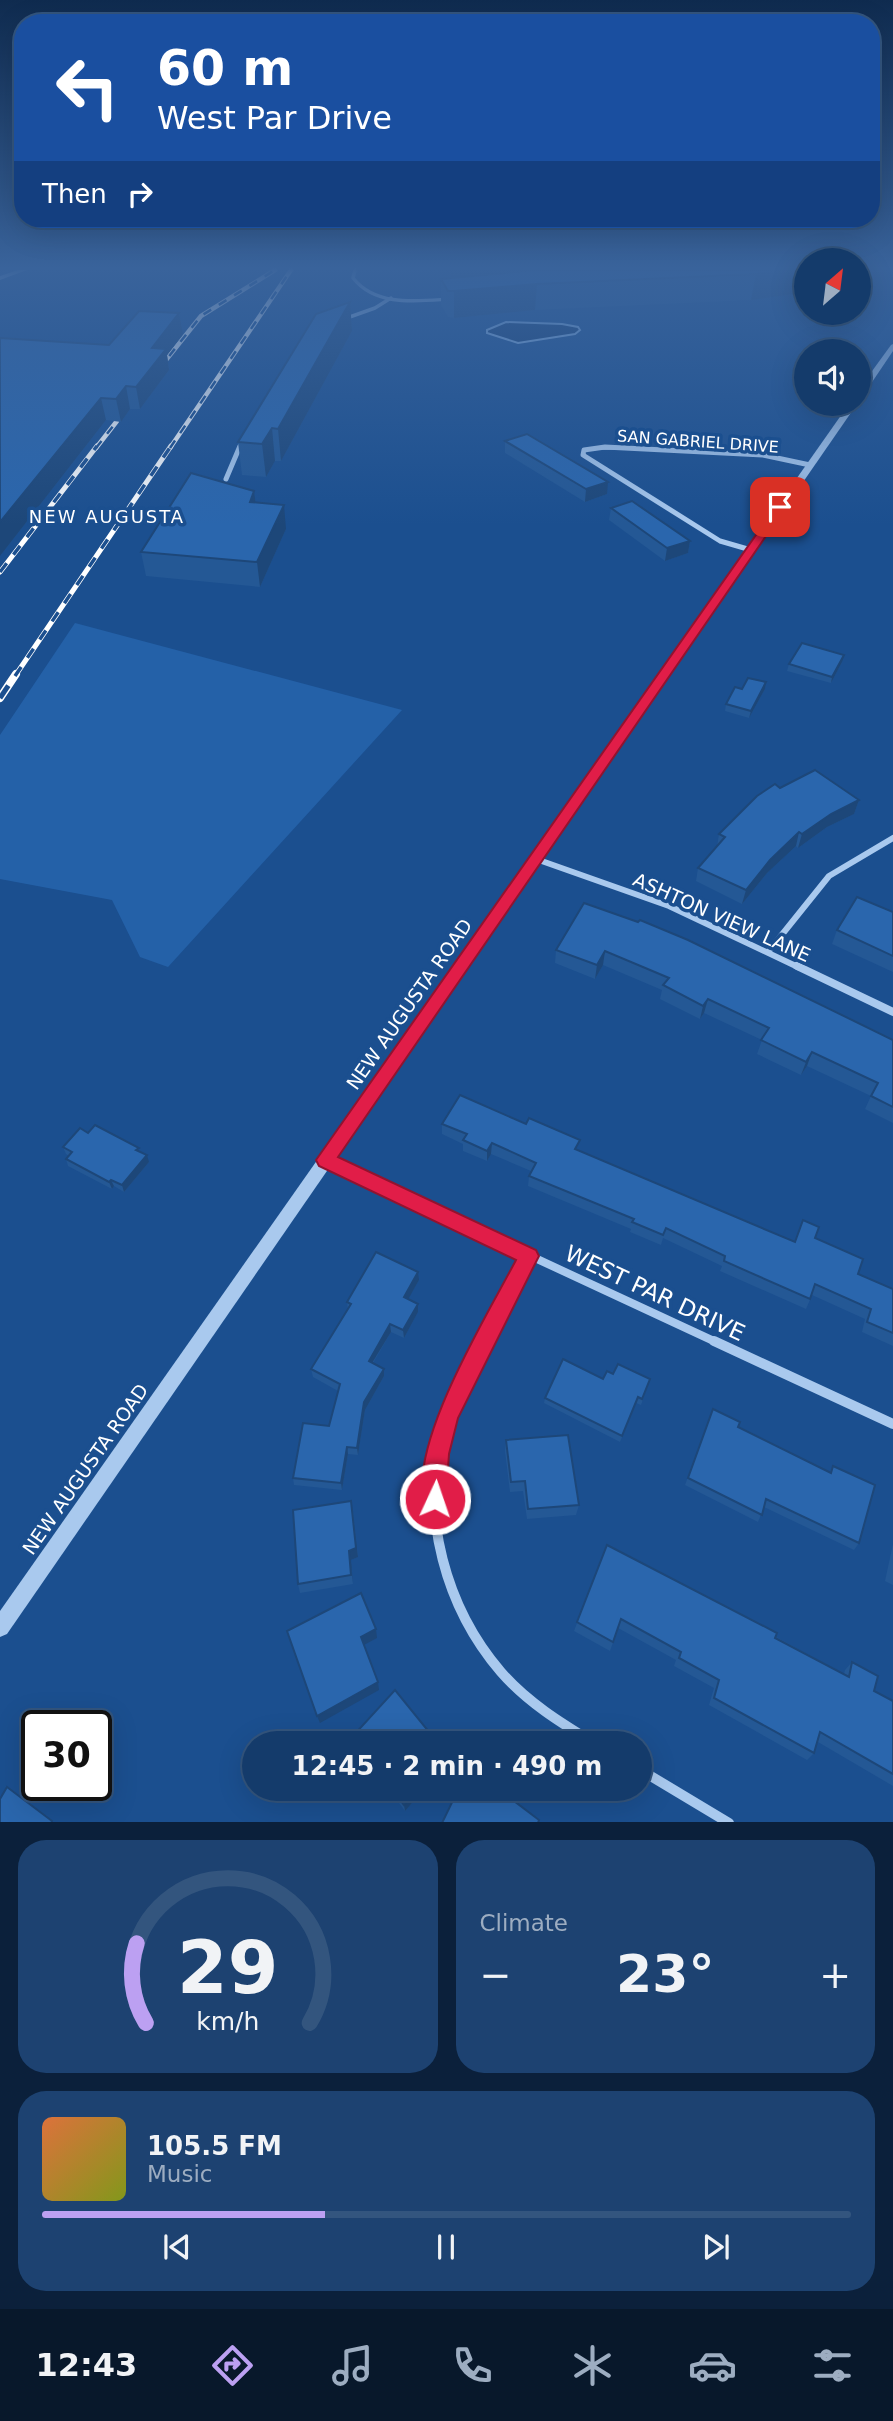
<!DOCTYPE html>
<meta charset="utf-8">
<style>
body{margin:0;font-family:"DejaVu Sans",sans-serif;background:#1d4271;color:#f1f3f6;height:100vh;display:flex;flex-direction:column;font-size:26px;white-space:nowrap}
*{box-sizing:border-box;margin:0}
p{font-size:23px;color:#9dadc1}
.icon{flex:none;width:38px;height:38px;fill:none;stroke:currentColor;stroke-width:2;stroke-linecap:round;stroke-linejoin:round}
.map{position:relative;height:1822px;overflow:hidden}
.sheet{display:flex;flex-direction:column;gap:18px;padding:18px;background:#0b203b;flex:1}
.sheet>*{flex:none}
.top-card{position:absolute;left:14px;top:14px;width:866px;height:214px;border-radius:28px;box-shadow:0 7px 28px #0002,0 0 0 2px #33557e;background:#1a4fa0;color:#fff;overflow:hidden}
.needle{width:46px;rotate:28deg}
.buttons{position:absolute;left:794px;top:248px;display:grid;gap:14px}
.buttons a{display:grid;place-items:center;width:77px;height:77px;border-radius:50%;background:#143b6b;box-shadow:0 7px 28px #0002,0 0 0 2px #33557e;font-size:35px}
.speed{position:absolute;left:21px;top:1710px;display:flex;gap:14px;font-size:35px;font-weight:700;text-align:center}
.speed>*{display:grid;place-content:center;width:91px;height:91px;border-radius:50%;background:#143b6b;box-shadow:0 7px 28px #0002,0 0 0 2px #33557e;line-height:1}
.speed .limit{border:4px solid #111;border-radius:10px;background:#fff;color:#111}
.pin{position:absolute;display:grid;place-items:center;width:60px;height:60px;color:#fff;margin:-30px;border-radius:14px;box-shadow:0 4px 10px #0006}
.me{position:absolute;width:77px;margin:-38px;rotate:3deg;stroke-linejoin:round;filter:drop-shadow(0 0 5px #0008)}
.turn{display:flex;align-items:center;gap:24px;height:147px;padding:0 28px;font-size:32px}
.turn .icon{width:91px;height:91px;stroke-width:2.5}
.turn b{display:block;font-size:49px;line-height:60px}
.then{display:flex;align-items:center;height:66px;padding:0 28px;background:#0003;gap:14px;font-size:26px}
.big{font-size:52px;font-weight:700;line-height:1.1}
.sheet .widget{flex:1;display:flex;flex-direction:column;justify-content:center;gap:10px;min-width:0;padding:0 24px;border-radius:28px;background:#1d4271}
.sheet .dial{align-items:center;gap:0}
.dial svg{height:182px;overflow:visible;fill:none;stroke:#33557e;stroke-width:7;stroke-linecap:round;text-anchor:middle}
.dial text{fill:#f1f3f6;stroke:none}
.song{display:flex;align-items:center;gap:21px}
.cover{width:84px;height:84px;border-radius:10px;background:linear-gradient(135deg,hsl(20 70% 55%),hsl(70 70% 35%))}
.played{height:7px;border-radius:4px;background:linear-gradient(90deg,#bca0f2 35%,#33557e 35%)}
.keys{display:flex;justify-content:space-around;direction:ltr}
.heat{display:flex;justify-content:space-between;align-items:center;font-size:38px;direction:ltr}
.sheet .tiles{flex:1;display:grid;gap:18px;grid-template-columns:1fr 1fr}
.widget:last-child{grid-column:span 2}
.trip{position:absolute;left:242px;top:1731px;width:410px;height:70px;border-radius:35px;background:#143b6b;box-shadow:0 7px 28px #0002,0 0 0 2px #33557e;font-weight:700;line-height:70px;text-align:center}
.dock{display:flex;height:112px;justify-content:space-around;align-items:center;background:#08182b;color:#9dadc1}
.dock .icon{width:49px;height:49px}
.dock .current{color:#bca0f2}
.dock b{font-size:32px;color:#f1f3f6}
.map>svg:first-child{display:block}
.green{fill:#2461a8}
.water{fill:#123a6d;stroke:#9cc4f0;stroke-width:2}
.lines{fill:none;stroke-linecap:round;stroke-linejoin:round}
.minor-far4{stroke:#a9c9ee;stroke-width:3.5}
.minor-far3{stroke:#a9c9ee;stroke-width:5}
.minor-far2{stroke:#a9c9ee;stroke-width:6}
.minor-far1{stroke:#a9c9ee;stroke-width:8}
.minor{stroke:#a9c9ee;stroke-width:10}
.tertiary{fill:#a9c9ee;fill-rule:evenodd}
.secondary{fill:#d6e6fa;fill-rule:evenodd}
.rail-far2-casing{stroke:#fff;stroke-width:4.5}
.rail-far1-casing{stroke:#fff;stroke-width:5}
.rail-casing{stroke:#fff;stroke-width:8}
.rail-far2{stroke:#1b4f8f;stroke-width:2.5;stroke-dasharray:9;stroke-linecap:butt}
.rail-far1{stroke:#1b4f8f;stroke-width:3.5;stroke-dasharray:11;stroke-linecap:butt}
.rail{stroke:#1b4f8f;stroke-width:5;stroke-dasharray:15;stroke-linecap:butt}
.wall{fill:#245895}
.shaded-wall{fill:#1d4779}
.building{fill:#2a66ad;stroke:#1d4779;stroke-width:2}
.route{fill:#e11d48;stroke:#92132f;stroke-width:2}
.labels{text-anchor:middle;stroke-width:7;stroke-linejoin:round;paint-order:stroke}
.far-street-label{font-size:16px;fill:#fff;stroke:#1b4f8f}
.far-neighbourhood-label{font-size:18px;letter-spacing:2px;fill:#fff;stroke:#1b4f8f}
.street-label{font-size:19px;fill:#fff;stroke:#1b4f8f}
.near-street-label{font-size:23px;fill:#fff;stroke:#1b4f8f}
</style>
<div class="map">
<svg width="893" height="1823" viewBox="0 0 893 1823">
<rect width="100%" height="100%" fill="#1b4f8f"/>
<!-- green -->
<polygon class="green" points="75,623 402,710 168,967 140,957 112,900 0,879 0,735"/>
<!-- water -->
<polygon class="water" points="506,322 562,324 578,327 580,330 575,334 518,343 487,333 487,330"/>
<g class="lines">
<!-- minor-far4 -->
<g class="minor-far4">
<path d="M355 270 353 278C376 307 417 301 450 299"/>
<polyline points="344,319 375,308 391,298"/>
<polyline points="239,448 243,440"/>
<polyline points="596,448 629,448"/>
</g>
<!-- minor-far3 -->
<g class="minor-far3">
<polyline points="226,479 240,446"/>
<polyline points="751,550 720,541 583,455 584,450 605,447 763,455 810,465"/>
</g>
<!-- minor-far2 -->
<g class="minor-far2">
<polyline points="536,859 669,906 800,968"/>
<polyline points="768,952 829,876 893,838"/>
</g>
<!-- minor-far1 -->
<g class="minor-far1">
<polyline points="797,966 893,1012"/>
<polyline points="326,1161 718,1343"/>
<polyline points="484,1343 529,1256"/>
</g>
<!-- minor -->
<g class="minor">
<path d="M485 1341C469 1371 451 1401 442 1433 420 1515 446 1608 501 1672 527 1702 561 1723 594 1743"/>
<polyline points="714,1341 893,1424"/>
<polyline points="639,1769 729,1823"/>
</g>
<!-- tertiary -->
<g class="tertiary">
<polygon points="893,344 893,351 862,397 859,397 859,389 891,345"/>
<polygon points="849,404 857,404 7,1634 0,1637 0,1611"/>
</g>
<!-- secondary -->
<polygon class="secondary" points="18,270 27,270 0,280 0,276"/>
<defs>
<g id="rail-far2">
<polyline points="158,370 201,316 275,270"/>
<polyline points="96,448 117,421"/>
<polyline points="170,448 291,270"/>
</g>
<g id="rail-far1">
<polyline points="0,572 97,446"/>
<polyline points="15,676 171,446"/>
</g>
<polyline id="rail" points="0,698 16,674"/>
</defs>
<!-- rail-far2 casing -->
<use href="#rail-far2" class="rail-far2-casing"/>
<!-- rail-far1 casing -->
<use href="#rail-far1" class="rail-far1-casing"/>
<!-- rail casing -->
<use href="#rail" class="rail-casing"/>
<!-- rail-far2 -->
<use href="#rail-far2" class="rail-far2"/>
<!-- rail-far1 -->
<use href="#rail-far1" class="rail-far1"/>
<!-- rail -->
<use href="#rail" class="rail"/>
</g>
<!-- wall -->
<g class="wall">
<polygon points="451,270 807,270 807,292 751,300 535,310 454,318 448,317 441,305 441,279 451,278"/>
<polygon points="350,302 352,331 281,461 275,461 266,477 242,475 238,442"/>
<polygon points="179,313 183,334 167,355 169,370 140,409 130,409 121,422 106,420 0,556 109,345"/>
<polygon points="505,441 607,494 585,502 505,453"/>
<polygon points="255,503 286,529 260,587 146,576 141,552"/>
<polygon points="611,508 690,541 688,553 665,561 609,520"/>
<polygon points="842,662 831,683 787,671 789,664"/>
<polygon points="766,682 765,689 749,718 725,711 726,704"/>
<polygon points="859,800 854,814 827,827 798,848 796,846 767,873 742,904 696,881 698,868 717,847 719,834"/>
<polygon points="584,903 893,1040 893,1123 865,1109 871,1096 807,1066 801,1075 757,1054 762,1040 704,1013 700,1019 660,999 662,990 603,965 595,979 555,963 556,950"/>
<polygon points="893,912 893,972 832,944 837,930"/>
<polygon points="442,1124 579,1151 795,1242 815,1238 858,1274 893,1289 893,1346 862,1332 865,1319 812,1295 806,1309 720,1271 722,1266 663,1238 661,1245 630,1232 631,1229 528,1186 529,1176 531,1171 491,1154 487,1161 463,1151 463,1144 442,1134"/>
<polygon points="88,1133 140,1152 149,1162 124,1192 114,1186 112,1189 68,1166 66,1159 69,1156 66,1154 63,1147"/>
<polygon points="419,1280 408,1299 418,1312 404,1338 391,1332 373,1363 384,1376 365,1410 358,1455 348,1454 342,1490 294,1485 293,1478 329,1426 338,1391 313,1377 311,1369 348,1310 347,1302"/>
<polygon points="613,1374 648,1385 641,1405 636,1403 620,1442 544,1403 545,1398 603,1379"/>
<polygon points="713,1409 738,1427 830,1472 833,1466 859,1543 854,1550 764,1507 758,1522 685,1485"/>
<polygon points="506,1440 579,1505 576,1515 527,1519 523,1491 510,1492 505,1451"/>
<polygon points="353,1511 358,1557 351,1560 353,1584 300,1593 298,1584"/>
<polygon points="893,1544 893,1585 885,1581"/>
<polygon points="607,1545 844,1674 845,1670 852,1662 874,1691 893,1701 893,1786 818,1742 814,1753 807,1760 709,1705 714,1688 674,1666 676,1660 618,1628 610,1651 574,1631"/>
<polygon points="388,1788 425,1788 405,1811"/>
</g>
<!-- shaded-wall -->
<g class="shaded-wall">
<polygon points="451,270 547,270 537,284 535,310 454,318 454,291 451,291"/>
<polygon points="743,270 807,270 807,292 751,300 756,274"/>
<polygon points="859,270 865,270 862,284 859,284"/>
<polygon points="350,302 352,331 281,461 278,429"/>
<polygon points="179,313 183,334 167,355 169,370 140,409 136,387 152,348"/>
<polygon points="126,386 130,409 121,422 116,399"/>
<polygon points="101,398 106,420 0,556 0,522"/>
<polygon points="272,428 275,461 266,477 262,444"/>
<polygon points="608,482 607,494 585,502 586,489"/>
<polygon points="254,491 257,514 250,502"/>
<polygon points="284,505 286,529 260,587 257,562"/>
<polygon points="690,541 688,553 665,561 667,548"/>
<polygon points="844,655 842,662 831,683 832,677"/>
<polygon points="766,682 765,689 749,718 751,711"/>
<polygon points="859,800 854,814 827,827 798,848 802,834 831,814"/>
<polygon points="799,832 796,846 767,873 742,904 746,890 770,860"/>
<polygon points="605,951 603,965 595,979 597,965"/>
<polygon points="708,999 704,1013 700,1019 703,1006"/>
<polygon points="812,1052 807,1066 801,1075 806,1062"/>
<polygon points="492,1143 491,1154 487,1161 487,1151"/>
<polygon points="147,1155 149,1162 124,1192 122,1185"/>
<polygon points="111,1180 114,1186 112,1189 109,1182"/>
<polygon points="418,1272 419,1280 405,1305 404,1297"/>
<polygon points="418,1304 418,1312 404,1338 403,1330"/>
<polygon points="390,1324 391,1332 369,1368 369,1361"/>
<polygon points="384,1369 384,1376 365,1410 358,1455 357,1448 364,1402"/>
<polygon points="347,1447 348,1454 342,1490 341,1483"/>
<polygon points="351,1501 358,1557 351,1560 353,1584 349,1551"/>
<polygon points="376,1629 377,1638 362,1646 361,1637"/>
<polygon points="378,1682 379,1690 320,1723 317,1716"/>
<polygon points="419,1788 425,1788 405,1811 404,1805"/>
</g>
<!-- building -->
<g class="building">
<polygon points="535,270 786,270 756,274 537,284 454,291 448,291 441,279"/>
<polygon points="350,302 278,429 272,428 262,444 238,442 316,314"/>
<polygon points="139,311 179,313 152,348 166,349 136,387 126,386 116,399 101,398 0,522 0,338 109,345"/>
<polygon points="527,434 608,482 586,489 505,441"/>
<polygon points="191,473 254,491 250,502 284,505 257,562 141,552"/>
<polygon points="632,501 690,541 667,548 611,508"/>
<polygon points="802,643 844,655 832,677 789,664"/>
<polygon points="748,678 766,682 751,711 726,704 735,687 742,689"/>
<polygon points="815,770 859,800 831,814 802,834 799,832 770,860 746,890 698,868 725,837 719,834 757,796 775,784 780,788"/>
<polygon points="857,897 893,912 893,956 837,930"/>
<polygon points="584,903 638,922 640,920 688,940 893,1040 893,1107 871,1096 878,1083 812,1052 806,1062 761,1040 769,1028 708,999 703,1006 663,985 669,978 605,951 597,965 556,950"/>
<polygon points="460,1095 526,1124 529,1118 580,1140 575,1149 795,1242 803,1220 819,1227 815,1238 863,1259 858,1274 893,1289 893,1333 867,1322 871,1309 815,1284 810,1299 724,1261 725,1256 666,1228 663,1235 632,1222 634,1219 529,1176 536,1163 492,1143 487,1151 463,1140 467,1134 442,1124"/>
<polygon points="95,1125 139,1148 136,1150 147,1155 122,1185 111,1180 109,1182 66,1159 72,1152 63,1147 80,1128 88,1133"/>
<polygon points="376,1252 418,1272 404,1297 418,1304 403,1330 390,1324 369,1361 384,1369 364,1402 357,1448 347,1447 341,1483 293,1478 303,1423 329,1426 340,1384 311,1369 351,1304 347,1302"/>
<polygon points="563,1359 603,1379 607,1371 613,1374 618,1364 650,1379 642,1399 638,1397 622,1436 545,1398"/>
<polygon points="713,1409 740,1422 738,1427 831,1473 833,1466 875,1485 859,1543 766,1499 762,1515 688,1478"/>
<polygon points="568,1435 579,1505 528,1509 525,1481 511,1482 506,1440"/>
<polygon points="351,1501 356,1548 349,1551 351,1575 298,1584 293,1510"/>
<polygon points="607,1545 777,1633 775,1638 849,1677 852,1662 878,1676 874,1691 893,1701 893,1774 820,1732 814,1753 714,1698 719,1680 679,1658 681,1652 621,1619 613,1642 577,1622"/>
<polygon points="361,1593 376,1629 361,1637 378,1682 317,1716 287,1631"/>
<polygon points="395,1690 438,1743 357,1743 352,1737"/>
<polygon points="7,1787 52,1821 51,1823 0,1823 0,1799"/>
<polygon points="391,1788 419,1788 404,1805"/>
<polygon points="459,1788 497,1788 539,1820 538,1823 442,1823"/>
</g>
<!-- sky -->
<linearGradient id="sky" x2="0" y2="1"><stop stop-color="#0f2b4f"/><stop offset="0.51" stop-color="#39639b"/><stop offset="1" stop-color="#39639b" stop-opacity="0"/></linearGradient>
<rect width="893" height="525" fill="url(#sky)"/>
<!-- route -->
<path class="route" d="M777 505 786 507 338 1157 536 1250 539 1256 458 1418 449 1454 446 1499 443 1507 435 1510 426 1507C403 1451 489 1312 516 1260L319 1166 316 1160Z"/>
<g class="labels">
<!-- far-street labels -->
<g class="far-street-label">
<text transform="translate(698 441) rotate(4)" y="6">SAN GABRIEL DRIVE</text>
</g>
<!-- far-neighbourhood labels -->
<g class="far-neighbourhood-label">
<text x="107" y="523">NEW AUGUSTA</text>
</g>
<!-- street labels -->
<g class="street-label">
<text transform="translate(722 917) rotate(24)" y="7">ASHTON VIEW LANE</text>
<text transform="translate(409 1004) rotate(-55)" y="7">NEW AUGUSTA ROAD</text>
<text transform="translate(85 1469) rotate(-55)" y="7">NEW AUGUSTA ROAD</text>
</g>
<!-- near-street labels -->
<g class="near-street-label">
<text transform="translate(655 1293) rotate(25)" y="8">WEST PAR DRIVE</text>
</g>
</g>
</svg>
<div class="buttons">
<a><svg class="needle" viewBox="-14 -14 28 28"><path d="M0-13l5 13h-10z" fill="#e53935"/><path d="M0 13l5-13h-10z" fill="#9dadc1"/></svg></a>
<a><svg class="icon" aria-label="sound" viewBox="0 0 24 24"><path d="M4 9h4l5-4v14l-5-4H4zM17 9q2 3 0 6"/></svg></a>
</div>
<div class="speed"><div class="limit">30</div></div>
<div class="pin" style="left:780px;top:507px;background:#d93025"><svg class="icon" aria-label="arrive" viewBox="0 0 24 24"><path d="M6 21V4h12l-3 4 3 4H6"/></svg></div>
<svg class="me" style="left:435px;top:1499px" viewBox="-20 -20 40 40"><circle r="17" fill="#e11d48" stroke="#fff" stroke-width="3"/><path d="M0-11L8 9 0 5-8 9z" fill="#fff"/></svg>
<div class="trip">12:45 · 2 min · 490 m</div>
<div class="top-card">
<div class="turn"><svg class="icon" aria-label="left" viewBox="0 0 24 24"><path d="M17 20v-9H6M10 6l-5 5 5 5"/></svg><div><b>60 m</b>West Par Drive</div></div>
<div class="then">Then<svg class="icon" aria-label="right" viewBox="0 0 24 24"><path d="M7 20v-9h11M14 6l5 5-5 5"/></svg></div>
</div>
</div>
<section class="sheet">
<div class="tiles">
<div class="widget dial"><svg viewBox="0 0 100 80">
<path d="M14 69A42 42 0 1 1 86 69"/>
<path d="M14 69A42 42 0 0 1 10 34" stroke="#bca0f2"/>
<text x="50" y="56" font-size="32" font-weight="700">29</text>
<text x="50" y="72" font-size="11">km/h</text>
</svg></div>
<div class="widget"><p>Climate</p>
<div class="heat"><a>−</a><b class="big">23°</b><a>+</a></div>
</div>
<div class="widget">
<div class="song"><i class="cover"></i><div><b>105.5 FM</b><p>Music</p></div></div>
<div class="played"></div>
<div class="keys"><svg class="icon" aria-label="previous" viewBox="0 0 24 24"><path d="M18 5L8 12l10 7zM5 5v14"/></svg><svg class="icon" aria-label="pause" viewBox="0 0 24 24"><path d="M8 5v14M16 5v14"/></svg><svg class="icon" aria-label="next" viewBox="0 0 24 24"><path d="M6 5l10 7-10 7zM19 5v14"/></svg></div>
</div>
</div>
</section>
<nav class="dock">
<b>12:43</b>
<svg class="icon current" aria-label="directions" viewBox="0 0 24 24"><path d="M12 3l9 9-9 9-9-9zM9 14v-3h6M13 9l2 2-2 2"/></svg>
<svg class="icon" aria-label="music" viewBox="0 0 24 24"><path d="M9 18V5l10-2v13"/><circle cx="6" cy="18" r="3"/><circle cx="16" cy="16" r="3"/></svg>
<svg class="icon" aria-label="phone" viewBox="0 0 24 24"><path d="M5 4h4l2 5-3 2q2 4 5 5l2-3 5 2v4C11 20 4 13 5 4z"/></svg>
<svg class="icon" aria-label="climate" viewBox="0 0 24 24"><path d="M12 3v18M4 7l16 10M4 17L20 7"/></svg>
<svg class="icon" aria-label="car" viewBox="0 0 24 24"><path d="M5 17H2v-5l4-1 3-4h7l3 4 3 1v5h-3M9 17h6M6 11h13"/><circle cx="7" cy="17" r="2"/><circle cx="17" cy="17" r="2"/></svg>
<svg class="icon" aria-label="filters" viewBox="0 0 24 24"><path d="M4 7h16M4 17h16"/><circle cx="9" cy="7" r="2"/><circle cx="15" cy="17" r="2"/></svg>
</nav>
